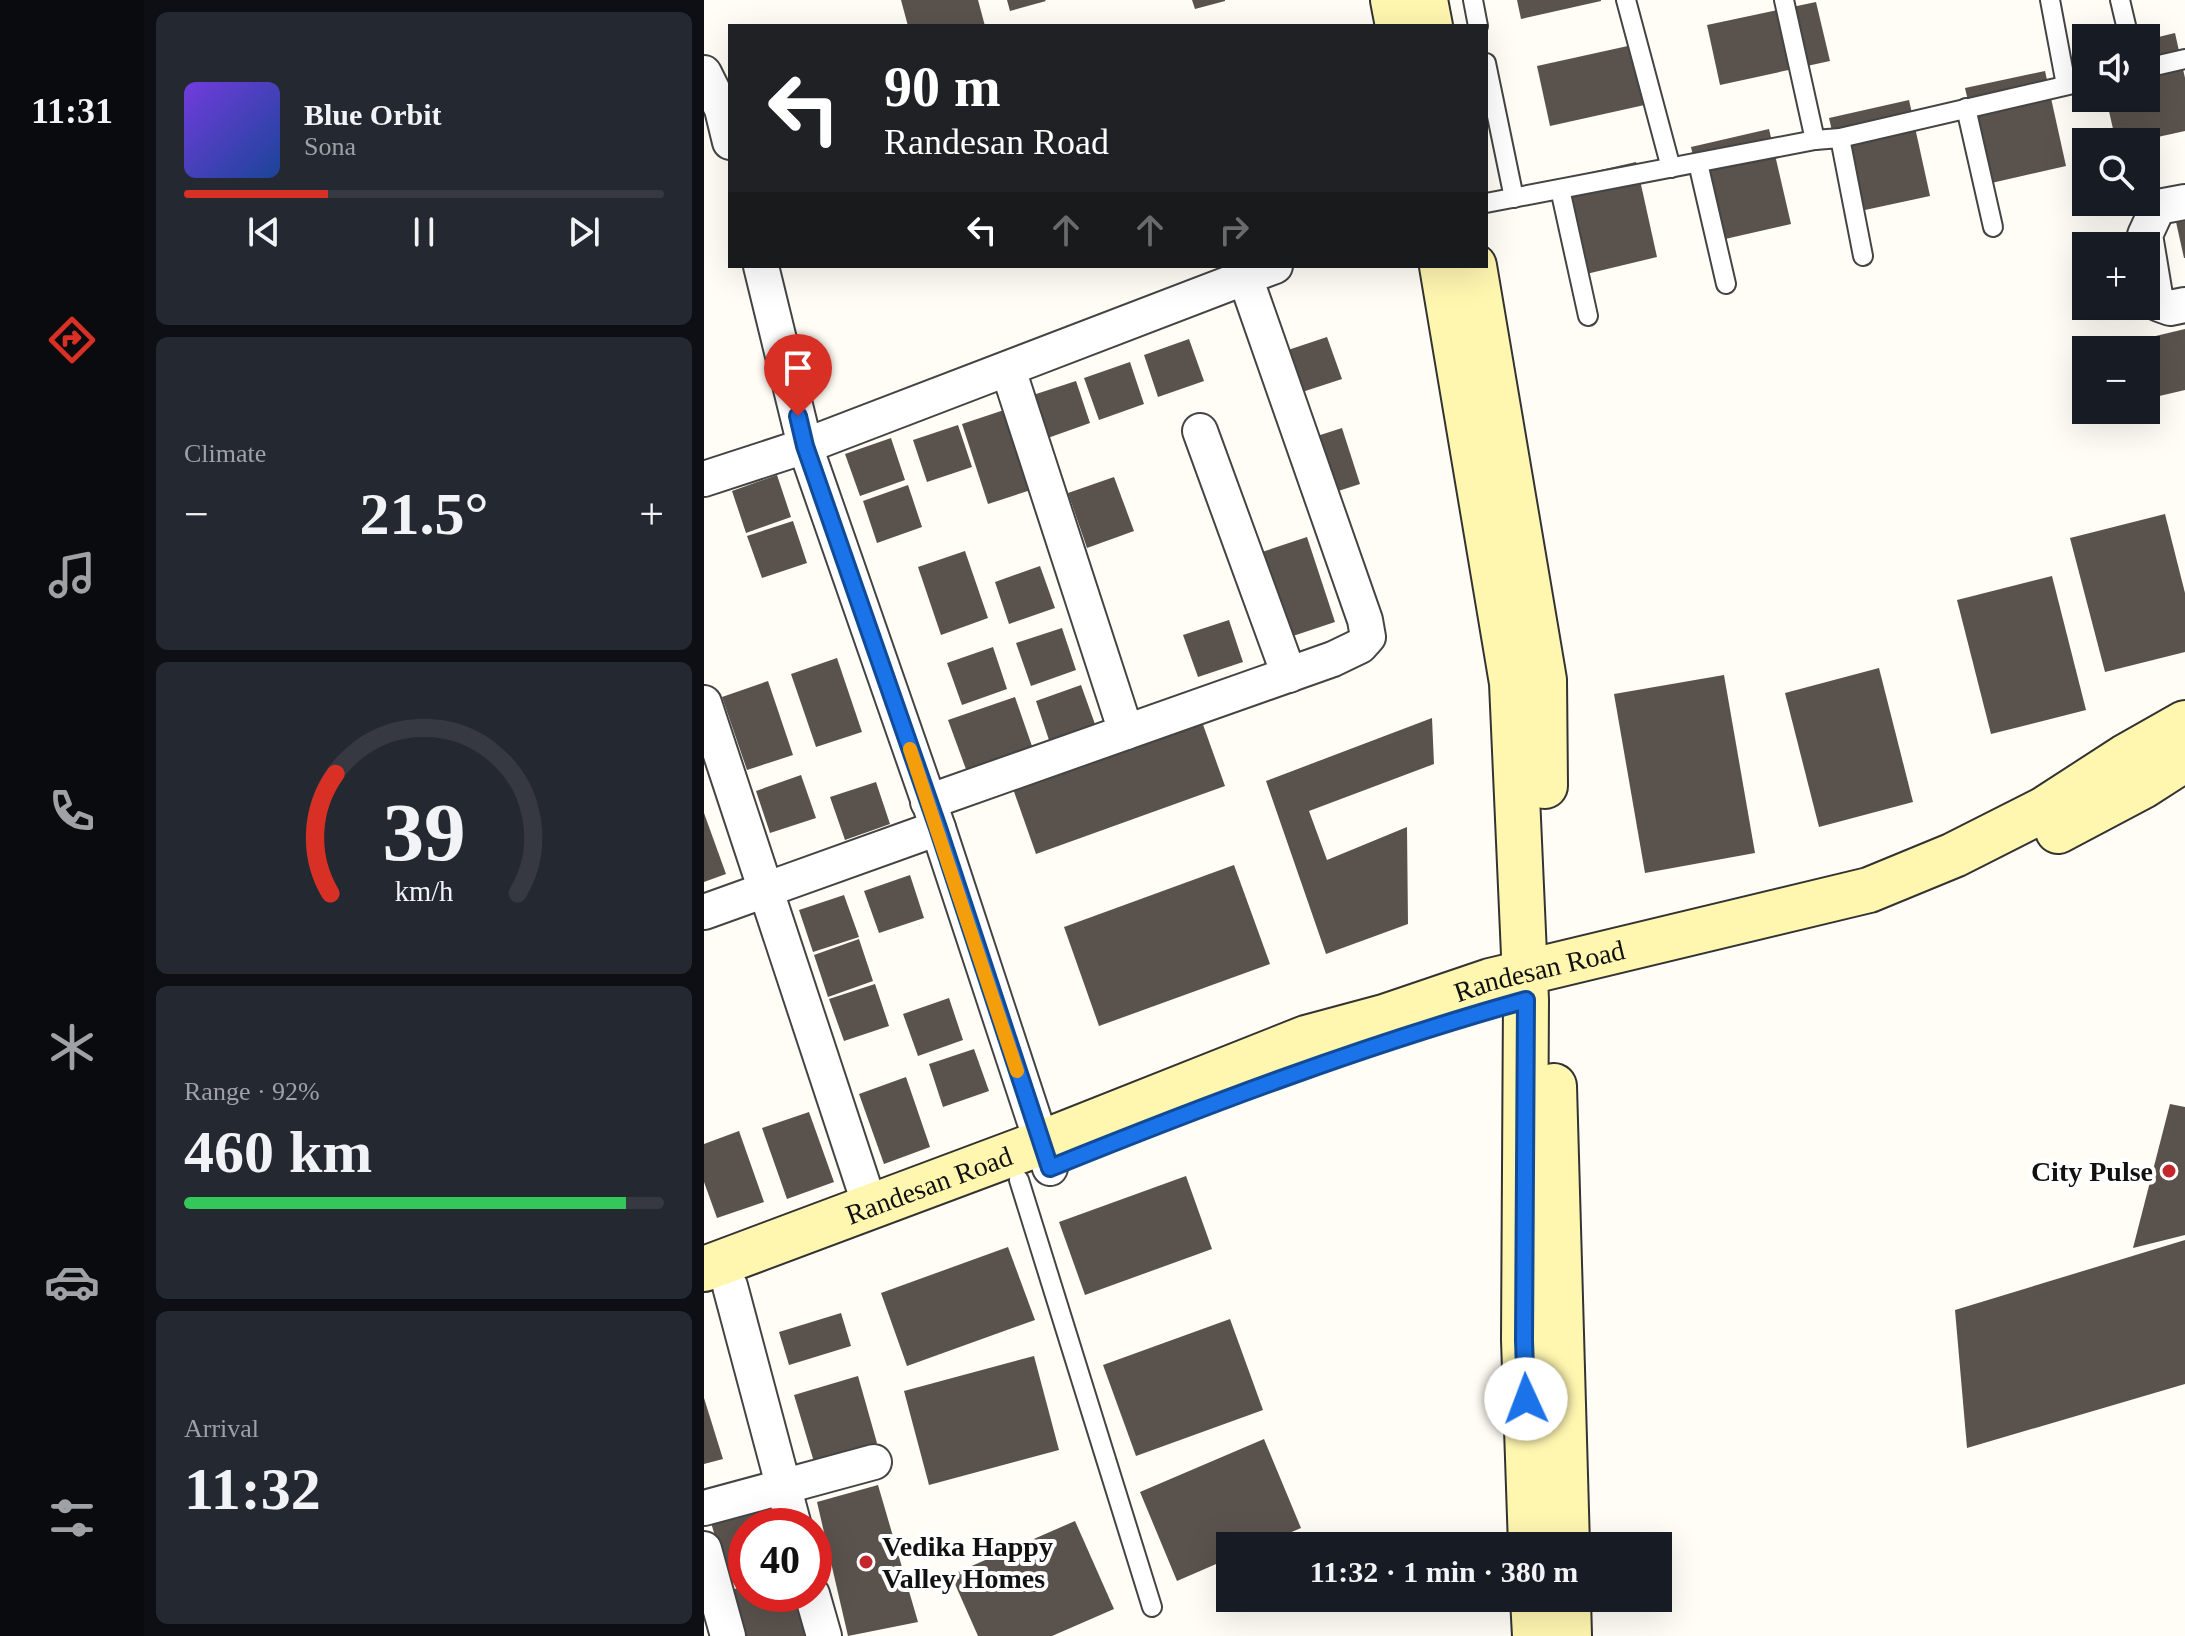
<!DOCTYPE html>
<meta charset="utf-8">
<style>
body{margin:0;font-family:Georgia,serif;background:#242831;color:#f1f3f6;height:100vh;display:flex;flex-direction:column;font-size:30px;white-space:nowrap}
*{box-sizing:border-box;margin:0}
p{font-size:26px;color:#9ea1a6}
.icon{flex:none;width:44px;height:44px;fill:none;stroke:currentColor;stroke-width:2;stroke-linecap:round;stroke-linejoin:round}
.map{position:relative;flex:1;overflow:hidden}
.side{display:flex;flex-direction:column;gap:12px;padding:12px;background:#0d0f14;width:560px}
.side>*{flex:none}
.top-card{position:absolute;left:24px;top:24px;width:760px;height:244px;border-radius:0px;box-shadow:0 8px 32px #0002;background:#202124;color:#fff;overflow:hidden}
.controls{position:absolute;left:1368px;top:24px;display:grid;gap:16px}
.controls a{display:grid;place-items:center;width:88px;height:88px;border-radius:0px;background:#171b24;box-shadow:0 8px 32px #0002;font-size:40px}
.speed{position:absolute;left:24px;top:1508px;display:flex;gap:16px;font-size:40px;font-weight:700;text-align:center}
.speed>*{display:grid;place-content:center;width:104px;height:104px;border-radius:50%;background:#171b24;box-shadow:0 8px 32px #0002;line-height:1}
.speed .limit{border:12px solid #d22;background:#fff;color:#111}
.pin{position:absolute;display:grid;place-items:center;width:68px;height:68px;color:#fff;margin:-82px -34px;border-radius:50% 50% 50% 0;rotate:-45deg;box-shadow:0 0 8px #0007}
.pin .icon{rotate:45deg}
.me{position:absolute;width:88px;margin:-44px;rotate:358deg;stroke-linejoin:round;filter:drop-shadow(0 0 6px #0008)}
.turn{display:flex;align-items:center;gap:28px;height:168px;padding:0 24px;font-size:36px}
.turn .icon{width:104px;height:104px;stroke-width:2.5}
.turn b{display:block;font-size:56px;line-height:68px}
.lanes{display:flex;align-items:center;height:76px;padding:0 24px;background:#0003;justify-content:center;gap:40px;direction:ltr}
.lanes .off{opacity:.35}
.big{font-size:60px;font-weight:700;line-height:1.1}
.side .widget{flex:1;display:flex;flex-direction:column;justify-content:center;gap:12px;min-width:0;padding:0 28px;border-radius:12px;background:#242831}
.side .dial{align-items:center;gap:0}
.dial svg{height:208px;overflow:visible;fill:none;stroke:#363941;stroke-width:7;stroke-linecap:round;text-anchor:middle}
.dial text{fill:#f1f3f6;stroke:none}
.song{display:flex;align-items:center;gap:24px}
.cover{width:96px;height:96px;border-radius:12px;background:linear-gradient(135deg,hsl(260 70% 55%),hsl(220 70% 35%))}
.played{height:8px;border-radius:4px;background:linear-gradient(90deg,#d93025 30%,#363941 30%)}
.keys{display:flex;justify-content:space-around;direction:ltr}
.heat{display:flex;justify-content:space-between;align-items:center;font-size:44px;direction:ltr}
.charge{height:12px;border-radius:6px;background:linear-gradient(90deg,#34c759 92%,#363941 0)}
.trip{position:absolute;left:512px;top:1532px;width:456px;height:80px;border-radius:0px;background:#171b24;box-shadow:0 8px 32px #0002;font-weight:700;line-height:80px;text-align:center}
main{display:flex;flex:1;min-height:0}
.menu{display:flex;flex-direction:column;width:144px;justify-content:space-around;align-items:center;background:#090b0e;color:#9ea1a6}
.menu .icon{width:56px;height:56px}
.menu .selected{color:#d93025}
.menu b{font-size:36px;color:#f1f3f6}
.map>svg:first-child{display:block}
.building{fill:#5a524d}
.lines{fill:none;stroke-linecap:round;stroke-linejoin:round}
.lane-casing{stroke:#444;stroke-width:22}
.street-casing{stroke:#444;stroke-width:38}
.secondary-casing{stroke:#333;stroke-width:48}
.lane{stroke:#fff;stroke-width:18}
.street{stroke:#fff;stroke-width:34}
.secondary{stroke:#fff6b0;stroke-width:44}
.route-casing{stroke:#114b97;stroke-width:20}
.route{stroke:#1a73e8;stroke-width:14}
.slow{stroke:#f59e0b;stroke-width:14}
.poi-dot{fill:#c4262e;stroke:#fff;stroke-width:3}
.labels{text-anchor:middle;stroke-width:8;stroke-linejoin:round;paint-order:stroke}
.street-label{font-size:28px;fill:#111;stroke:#fff}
.poi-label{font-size:28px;font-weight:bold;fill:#111;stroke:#fff;text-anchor:end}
</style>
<main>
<nav class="menu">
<b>11:31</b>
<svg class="icon selected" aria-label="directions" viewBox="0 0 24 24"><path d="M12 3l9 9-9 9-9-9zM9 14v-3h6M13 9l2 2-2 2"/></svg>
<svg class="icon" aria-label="music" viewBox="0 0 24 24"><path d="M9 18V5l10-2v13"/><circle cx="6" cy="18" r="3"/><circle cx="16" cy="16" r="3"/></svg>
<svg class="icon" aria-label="phone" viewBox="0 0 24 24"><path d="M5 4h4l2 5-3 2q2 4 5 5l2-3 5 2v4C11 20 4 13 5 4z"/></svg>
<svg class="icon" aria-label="climate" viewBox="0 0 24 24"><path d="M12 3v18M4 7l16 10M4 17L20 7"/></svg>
<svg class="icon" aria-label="car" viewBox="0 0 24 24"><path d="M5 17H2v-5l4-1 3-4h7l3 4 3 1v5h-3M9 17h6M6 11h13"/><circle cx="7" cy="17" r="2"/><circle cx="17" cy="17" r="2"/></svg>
<svg class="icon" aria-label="filters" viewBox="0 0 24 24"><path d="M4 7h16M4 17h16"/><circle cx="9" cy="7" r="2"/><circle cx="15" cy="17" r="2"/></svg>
</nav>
<section class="side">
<div class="widget">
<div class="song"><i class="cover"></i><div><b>Blue Orbit</b><p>Sona</p></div></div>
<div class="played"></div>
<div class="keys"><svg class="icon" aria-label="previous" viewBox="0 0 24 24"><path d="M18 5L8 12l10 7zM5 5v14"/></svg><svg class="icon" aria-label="pause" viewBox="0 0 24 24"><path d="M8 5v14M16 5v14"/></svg><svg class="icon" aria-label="next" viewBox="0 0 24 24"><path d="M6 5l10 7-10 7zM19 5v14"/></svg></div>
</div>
<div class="widget"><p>Climate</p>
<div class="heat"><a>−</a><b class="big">21.5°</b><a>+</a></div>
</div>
<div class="widget dial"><svg viewBox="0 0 100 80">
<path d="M14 69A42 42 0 1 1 86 69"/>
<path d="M14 69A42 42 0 0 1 16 23" stroke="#d93025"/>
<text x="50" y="56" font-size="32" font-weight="700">39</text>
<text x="50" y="72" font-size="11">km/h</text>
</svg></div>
<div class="widget"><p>Range · 92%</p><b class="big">460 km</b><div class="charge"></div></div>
<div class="widget"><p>Arrival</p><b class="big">11:32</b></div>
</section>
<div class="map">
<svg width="1481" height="1636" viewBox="0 0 1481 1636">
<rect width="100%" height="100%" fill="#fffdf5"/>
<!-- building -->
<g class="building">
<polygon points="197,0 274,0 281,26 204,26"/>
<polygon points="303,0 341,0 342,1 306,11"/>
<polygon points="488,0 521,0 521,1 491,9"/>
<polygon points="813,0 897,0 897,1 817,19"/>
<polygon points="1112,2 1126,61 1016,85 1003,25"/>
<polygon points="1471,33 1481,78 1481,131 1431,142 1412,142 1402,98 1442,98 1442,40"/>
<polygon points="942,42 954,102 846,126 833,66"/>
<polygon points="1341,71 1362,166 1283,184 1261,88"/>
<polygon points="1205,100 1226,196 1147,213 1125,118"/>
<polygon points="1065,129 1087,224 1008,242 987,147"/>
<polygon points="932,162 953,257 874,276 852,180"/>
<polygon points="1481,221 1481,258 1480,258 1472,222"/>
<polygon points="1481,329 1481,390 1451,397 1439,339"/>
<polygon points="623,337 638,379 592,394 578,352"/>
<polygon points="485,339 500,381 454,397 440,355"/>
<polygon points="426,362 440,404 395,420 380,378"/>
<polygon points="372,381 386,423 341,439 326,396"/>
<polygon points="303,409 330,489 284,504 258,424"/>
<polygon points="254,425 268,467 223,482 209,440"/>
<polygon points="638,428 656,484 625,494 607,438"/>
<polygon points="187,438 201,480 156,496 141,454"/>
<polygon points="73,475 87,517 42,533 28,491"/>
<polygon points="410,477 430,531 383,548 364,493"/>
<polygon points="204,485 218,527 173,543 159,501"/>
<polygon points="1461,514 1481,593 1481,652 1401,672 1366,538"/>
<polygon points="89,521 103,563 58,578 43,536"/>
<polygon points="603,537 631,622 586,637 558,552"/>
<polygon points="261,551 284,618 237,635 214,567"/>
<polygon points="336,566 351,608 305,624 291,582"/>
<polygon points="1348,576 1382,710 1287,734 1253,600"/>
<polygon points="525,620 539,662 494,677 479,635"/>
<polygon points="358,628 372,670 327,686 312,643"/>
<polygon points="289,647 303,689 258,705 243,663"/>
<polygon points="133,658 158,732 112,747 87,674"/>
<polygon points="1175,668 1209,802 1115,827 1081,693"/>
<polygon points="1020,675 1051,853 941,873 910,694"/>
<polygon points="64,681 89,755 43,770 18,697"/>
<polygon points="377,685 392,727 346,743 332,701"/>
<polygon points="311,697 329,749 263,772 244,720"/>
<polygon points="728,718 730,764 605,811 623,860 703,827 704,924 622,954 562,781"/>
<polygon points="497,719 521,786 332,854 308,786"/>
<polygon points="97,775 112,818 66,833 52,791"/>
<polygon points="172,782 186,824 141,840 126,797"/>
<polygon points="0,813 22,874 0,882"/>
<polygon points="530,865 566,964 395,1026 360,927"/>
<polygon points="206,875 220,918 175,933 160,891"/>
<polygon points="140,895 155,937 109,952 95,910"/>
<polygon points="155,939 169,981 124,997 110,955"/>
<polygon points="171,984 185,1026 140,1041 125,999"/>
<polygon points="245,998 259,1040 214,1056 199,1014"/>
<polygon points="270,1049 285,1091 239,1107 225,1064"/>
<polygon points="202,1077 226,1147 180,1164 155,1094"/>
<polygon points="1466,1104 1481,1107 1481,1235 1429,1248"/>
<polygon points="105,1112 130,1182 83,1199 58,1128"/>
<polygon points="35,1131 60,1202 13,1218 0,1182 0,1144"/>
<polygon points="482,1176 508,1249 381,1295 355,1222"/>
<polygon points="1481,1240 1481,1384 1263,1448 1251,1310"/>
<polygon points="304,1247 331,1320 203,1366 177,1293"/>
<polygon points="137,1313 147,1346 85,1365 75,1332"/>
<polygon points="526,1319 559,1410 432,1456 399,1365"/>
<polygon points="330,1356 355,1450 225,1485 200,1391"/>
<polygon points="154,1376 173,1443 110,1462 90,1395"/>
<polygon points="0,1398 19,1459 0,1464"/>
<polygon points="560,1439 597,1528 555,1546 526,1546 526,1558 473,1581 436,1492"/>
<polygon points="174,1485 214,1622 144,1636 113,1502"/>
<polygon points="68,1497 77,1526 42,1526 42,1578 25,1583 5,1516"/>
<polygon points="371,1521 410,1609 348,1636 274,1636 247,1575"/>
<polygon points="42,1585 42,1594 98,1594 111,1636 42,1636 28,1590"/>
</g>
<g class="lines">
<defs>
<g id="lane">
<polyline points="769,0 774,26"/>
<polyline points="922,0 967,168"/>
<polyline points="1080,0 1111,140"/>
<polyline points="1346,0 1362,85"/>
<polyline points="1416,0 1425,38"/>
<polyline points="782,63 810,198"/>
<polyline points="1442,68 1481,59"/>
<polyline points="1262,108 1289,227"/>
<polyline points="1136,138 1159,256"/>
<polyline points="994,163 1022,284"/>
<polyline points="856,189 884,316"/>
<polyline points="782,203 1111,140 1136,138 1382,81"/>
<polyline points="315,1180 448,1607"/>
</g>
<g id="street">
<polyline points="0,73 18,109 26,142"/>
<polyline points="1481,202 1454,207 1441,235 1451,295 1455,304 1466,308 1481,305"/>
<polyline points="304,369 422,732"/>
<polyline points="496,431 585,675"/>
<polyline points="0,479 101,446 57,266"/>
<polyline points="0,703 166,1206"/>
<polyline points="224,802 629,659 656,646 664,637 661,620 541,277"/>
<polyline points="0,912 234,828"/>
<polyline points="346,1168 234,828 101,446 571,266"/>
<polyline points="26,1286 90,1526"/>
<polyline points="0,1508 170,1462"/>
<polyline points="0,1549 24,1636"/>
<polyline points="108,1594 120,1636"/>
</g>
<g id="secondary">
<polyline points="689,0 694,26"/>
<polyline points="721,0 726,26"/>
<polyline points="738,266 808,683 822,1000 820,1340 827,1546"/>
<polyline points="770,266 840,680 841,786"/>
<polyline points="1354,831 1439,786 1481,759"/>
<polyline points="850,1086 863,1546"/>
<path id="s1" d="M0 1269 337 1143 602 1038 680 1017 786 981 1165 890 1250 855 1339 810 1421 757 1481 723"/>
<polyline points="829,1598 831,1636"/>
<polyline points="864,1598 865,1636"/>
</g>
</defs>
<!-- lane casing -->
<use href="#lane" class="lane-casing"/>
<!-- street casing -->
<use href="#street" class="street-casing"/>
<!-- secondary casing -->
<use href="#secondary" class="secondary-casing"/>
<!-- lane -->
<use href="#lane" class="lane"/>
<!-- street -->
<use href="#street" class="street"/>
<!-- secondary -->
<use href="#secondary" class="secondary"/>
</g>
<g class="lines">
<defs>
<path id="route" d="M94 416 101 446 234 828 346 1168C502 1105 660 1045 822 1000L820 1340 822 1399"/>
</defs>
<!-- route casing -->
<use href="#route" class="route-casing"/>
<!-- route -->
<use href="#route" class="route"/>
<!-- slow -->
<polyline class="slow" points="206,749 313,1071"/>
</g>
<!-- markers -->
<g class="poi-dot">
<circle cx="1465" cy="1171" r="8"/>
<circle cx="162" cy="1562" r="8"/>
</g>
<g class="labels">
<!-- street labels -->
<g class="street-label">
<text dy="10" stroke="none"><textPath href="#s1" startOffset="888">Randesan Road</textPath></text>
<text dy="10" stroke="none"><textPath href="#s1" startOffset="240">Randesan Road</textPath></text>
</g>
<!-- poi labels -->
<g class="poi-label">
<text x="1449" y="1181">City Pulse</text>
<text x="178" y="1556" text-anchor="start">Vedika Happy<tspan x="178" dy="32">Valley Homes</tspan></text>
</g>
</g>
</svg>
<div class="controls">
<a><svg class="icon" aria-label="sound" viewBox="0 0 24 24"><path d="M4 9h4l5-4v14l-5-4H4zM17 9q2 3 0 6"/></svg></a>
<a><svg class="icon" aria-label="search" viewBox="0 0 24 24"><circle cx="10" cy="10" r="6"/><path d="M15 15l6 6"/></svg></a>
<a>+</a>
<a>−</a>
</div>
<div class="speed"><div class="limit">40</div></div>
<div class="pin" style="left:94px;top:416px;background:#d93025"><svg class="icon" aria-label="arrive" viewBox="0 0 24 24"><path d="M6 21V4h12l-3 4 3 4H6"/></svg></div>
<svg class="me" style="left:822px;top:1399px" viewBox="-20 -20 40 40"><circle r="19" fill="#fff"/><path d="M0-13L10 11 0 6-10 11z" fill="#1a73e8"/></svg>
<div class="trip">11:32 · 1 min · 380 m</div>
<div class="top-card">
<div class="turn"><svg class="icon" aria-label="left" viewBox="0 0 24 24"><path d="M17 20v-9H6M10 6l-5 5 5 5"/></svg><div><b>90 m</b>Randesan Road</div></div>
<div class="lanes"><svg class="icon" aria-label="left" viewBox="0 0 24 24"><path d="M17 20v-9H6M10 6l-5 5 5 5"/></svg><svg class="icon off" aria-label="ahead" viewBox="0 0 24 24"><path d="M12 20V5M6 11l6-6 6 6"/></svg><svg class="icon off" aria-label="ahead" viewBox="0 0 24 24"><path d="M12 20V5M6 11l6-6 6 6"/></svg><svg class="icon off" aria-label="right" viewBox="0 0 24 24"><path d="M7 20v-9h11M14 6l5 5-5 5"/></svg></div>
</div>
</div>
</main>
